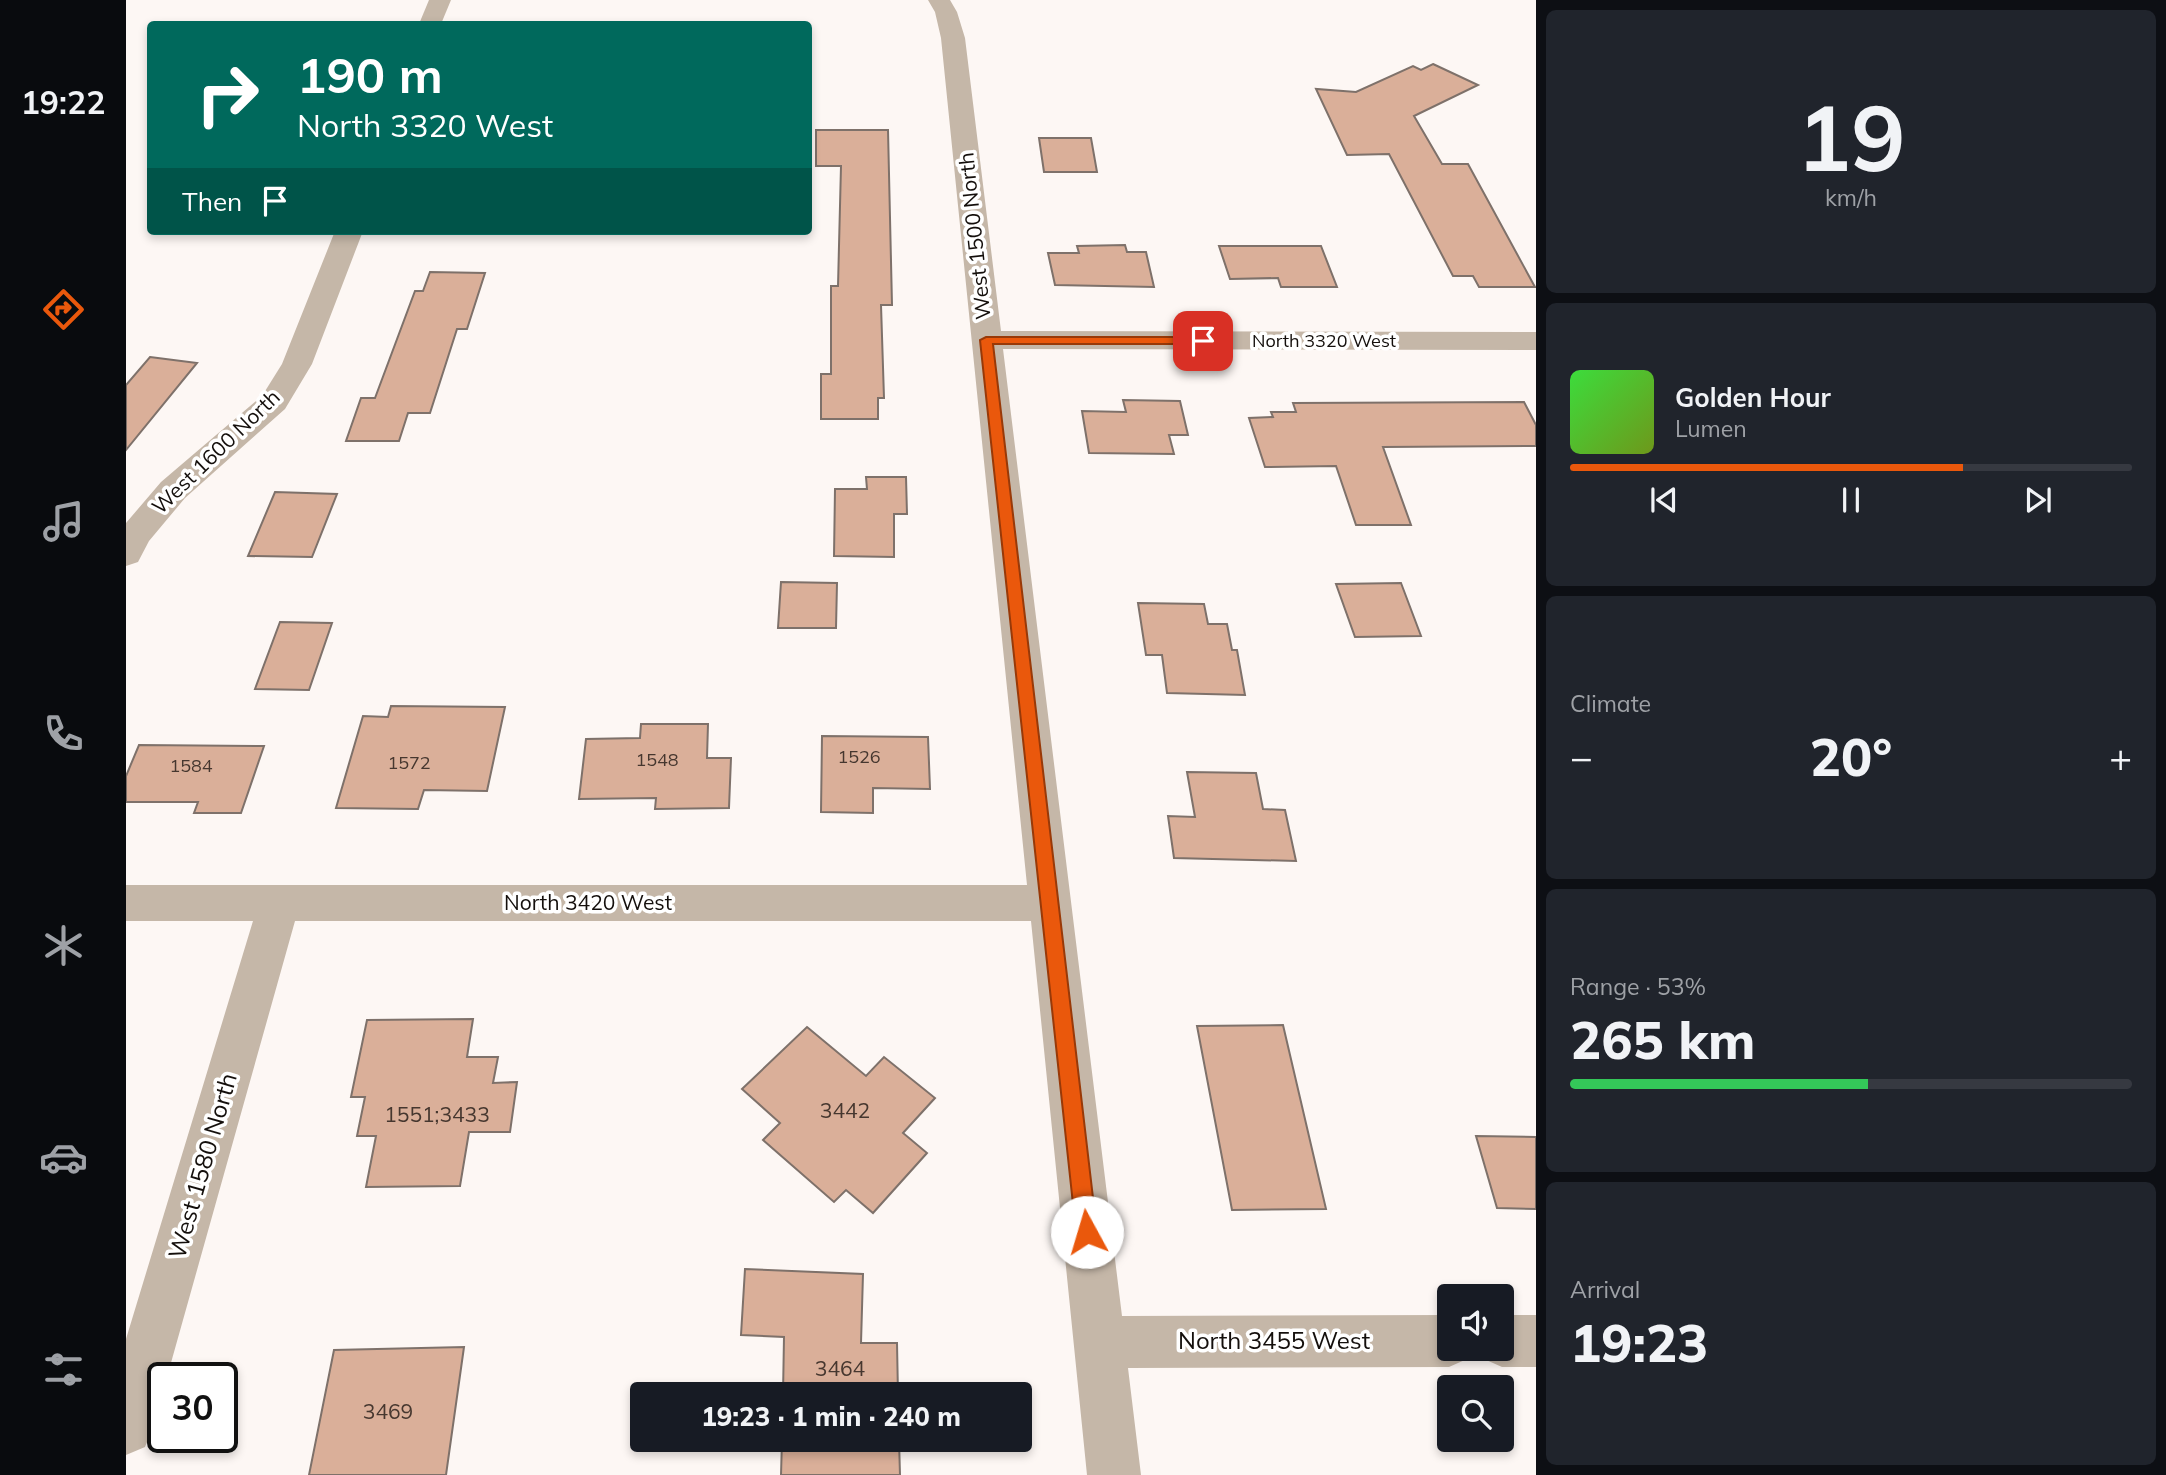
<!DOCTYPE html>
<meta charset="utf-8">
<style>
body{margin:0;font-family:Mulish,sans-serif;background:#20242c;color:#f1f3f6;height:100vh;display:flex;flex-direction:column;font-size:26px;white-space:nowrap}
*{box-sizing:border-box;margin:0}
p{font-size:23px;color:#9ea1a6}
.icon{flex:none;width:38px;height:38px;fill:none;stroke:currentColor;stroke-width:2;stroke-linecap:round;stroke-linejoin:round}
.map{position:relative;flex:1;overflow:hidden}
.panel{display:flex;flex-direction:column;gap:10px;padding:10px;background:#0d0f14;width:630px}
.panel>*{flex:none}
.banner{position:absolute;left:21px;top:21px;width:665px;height:214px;border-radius:7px;box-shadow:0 4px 10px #0003;background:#00695c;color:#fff;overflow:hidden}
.buttons{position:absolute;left:1311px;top:1284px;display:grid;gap:14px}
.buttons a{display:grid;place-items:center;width:77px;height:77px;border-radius:7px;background:#171b24;box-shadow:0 4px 10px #0003;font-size:35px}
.speed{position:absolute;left:21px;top:1362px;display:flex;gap:14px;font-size:35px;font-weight:700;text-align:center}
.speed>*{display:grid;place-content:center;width:91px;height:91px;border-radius:50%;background:#171b24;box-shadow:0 4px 10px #0003;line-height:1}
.speed .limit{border:4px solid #111;border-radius:10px;background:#fff;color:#111}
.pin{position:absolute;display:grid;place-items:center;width:60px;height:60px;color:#fff;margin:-30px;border-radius:14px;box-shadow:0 4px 10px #0006}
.me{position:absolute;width:77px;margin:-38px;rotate:354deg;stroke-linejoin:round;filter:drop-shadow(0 0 5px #0008)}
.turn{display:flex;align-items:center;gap:24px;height:147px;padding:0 35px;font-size:32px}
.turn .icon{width:91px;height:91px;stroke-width:2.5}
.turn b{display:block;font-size:49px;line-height:60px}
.then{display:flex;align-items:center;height:66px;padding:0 35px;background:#0003;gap:14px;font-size:26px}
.big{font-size:52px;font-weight:800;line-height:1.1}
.panel .widget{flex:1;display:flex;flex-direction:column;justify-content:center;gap:10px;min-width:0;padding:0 24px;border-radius:10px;background:#20242c}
.panel .dial{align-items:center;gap:0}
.dial b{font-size:91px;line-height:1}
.song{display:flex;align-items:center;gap:21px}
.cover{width:84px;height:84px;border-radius:10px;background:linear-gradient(135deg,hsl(120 70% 55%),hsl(80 70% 35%))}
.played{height:7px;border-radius:4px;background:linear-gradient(90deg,#ea580c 70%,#363941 70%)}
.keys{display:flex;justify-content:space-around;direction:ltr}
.heat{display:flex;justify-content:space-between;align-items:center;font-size:38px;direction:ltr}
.charge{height:10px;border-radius:5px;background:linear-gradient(90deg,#34c759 53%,#363941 0)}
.trip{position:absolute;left:504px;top:1382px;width:402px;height:70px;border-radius:7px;background:#171b24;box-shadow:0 4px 10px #0003;font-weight:800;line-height:70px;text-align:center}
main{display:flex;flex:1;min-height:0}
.dock{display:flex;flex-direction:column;width:126px;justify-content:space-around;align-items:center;background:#090b0e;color:#9ea1a6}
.dock .icon{width:49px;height:49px}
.dock .active{color:#ea580c}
.dock b{font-size:32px;color:#f1f3f6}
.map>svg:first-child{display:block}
.building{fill:#daaf99;stroke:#7e716a;stroke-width:2}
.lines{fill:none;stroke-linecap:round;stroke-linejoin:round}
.minor{fill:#c5b7a8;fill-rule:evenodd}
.route{fill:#ea580c;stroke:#983908;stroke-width:2}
.labels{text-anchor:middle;stroke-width:7;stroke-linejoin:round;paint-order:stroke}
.far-street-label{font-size:18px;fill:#140f0c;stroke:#fff}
.number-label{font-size:18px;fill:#46372f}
.street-label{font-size:21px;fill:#140f0c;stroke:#fff}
.near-number-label{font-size:21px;fill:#46372f}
.near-street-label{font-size:24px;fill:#140f0c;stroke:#fff}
</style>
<main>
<nav class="dock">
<b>19:22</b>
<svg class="icon active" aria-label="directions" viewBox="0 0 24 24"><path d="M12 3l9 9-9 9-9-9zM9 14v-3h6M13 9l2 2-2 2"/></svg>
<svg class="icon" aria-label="music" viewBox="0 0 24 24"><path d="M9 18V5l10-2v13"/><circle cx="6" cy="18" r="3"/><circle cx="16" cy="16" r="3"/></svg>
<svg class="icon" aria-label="phone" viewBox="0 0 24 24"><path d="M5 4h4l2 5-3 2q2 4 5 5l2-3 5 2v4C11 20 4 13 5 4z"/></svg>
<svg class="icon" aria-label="climate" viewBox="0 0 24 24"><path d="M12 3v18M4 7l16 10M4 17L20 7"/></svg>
<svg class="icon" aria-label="car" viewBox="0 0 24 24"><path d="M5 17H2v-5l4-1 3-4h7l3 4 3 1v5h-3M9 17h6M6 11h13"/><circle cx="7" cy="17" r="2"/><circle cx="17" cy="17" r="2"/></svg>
<svg class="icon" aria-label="filters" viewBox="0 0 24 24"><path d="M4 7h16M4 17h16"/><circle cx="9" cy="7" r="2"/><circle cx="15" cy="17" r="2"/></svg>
</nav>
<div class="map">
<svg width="1410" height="1475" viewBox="0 0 1410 1475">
<rect width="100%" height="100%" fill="#fdf7f4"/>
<!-- building -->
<g class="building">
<polygon points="1307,64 1352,85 1288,116 1316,164 1342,164 1409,287 1353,287 1347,276 1327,276 1263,154 1221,155 1190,89 1230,92 1287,66 1295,70"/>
<polygon points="690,130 762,130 766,305 755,305 758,398 752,398 752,419 695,419 695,374 705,374 705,286 712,286 715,166 690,166"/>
<polygon points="913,138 965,138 971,172 918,172"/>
<polygon points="999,245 1001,252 1020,252 1028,287 929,285 922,253 953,253 951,246"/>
<polygon points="1093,246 1195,246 1211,287 1155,287 1152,278 1104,279"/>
<polygon points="304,272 359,273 341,329 331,329 304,413 282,413 273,441 220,441 235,398 249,398 289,291 297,291"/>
<polygon points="24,357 71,363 0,450 0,385"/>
<polygon points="997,400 1054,401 1062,435 1043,435 1048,454 963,453 956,411 1000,412"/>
<polygon points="1398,402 1410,425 1410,446 1257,447 1285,525 1230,525 1210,466 1139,467 1123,418 1147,417 1145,412 1170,412 1167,403"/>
<polygon points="740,477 780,477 781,514 768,514 768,557 708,556 709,489 741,489"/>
<polygon points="149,492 211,494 186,557 122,556"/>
<polygon points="655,582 711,583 710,628 652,628"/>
<polygon points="1275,583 1295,636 1229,637 1210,584"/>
<polygon points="1012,603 1078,604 1082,624 1101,624 1106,650 1111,650 1119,695 1041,693 1036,655 1020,655"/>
<polygon points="154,622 206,623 183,690 129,689"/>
<polygon points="265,706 379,707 361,791 298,790 292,809 210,808 237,716 262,717"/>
<polygon points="515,724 582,724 581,758 605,758 603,808 529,809 530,798 453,799 460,739 514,738"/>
<polygon points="696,736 802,737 804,789 747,788 747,813 695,812"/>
<polygon points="13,745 138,746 115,813 68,813 72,802 0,802 0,776"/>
<polygon points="1061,772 1130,773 1137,809 1159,810 1170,861 1048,858 1042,816 1069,817"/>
<polygon points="347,1019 341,1057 372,1057 367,1083 391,1082 384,1132 343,1132 334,1186 240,1187 250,1136 231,1136 239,1097 225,1097 241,1020"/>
<polygon points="1157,1025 1200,1209 1106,1210 1071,1026"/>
<polygon points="681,1027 740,1076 758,1057 809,1098 777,1133 801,1153 747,1213 720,1190 708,1202 637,1140 654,1123 616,1089"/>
<polygon points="1350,1136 1410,1137 1410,1209 1371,1208"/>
<polygon points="619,1269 737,1274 735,1343 771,1343 772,1395 657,1395 658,1337 615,1335"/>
<polygon points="338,1347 320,1475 183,1475 208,1350"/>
<polygon points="656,1440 773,1440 774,1475 655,1475"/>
</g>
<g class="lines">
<!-- minor -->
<g class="minor">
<polygon points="303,0 325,0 315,24 293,24"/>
<path d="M802 0H824L831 12 839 38 875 331 1410 332V350L877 349 996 1316 1323 1315V1349H1345L1341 1359 1323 1367 1002 1368 1015 1475H961L905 921H169L41 1377H37C37 1402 28 1425 19 1447L0 1455V1339L127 921H0V885H901L815 38 809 12Z"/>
<polygon points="209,231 237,231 186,364 159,409 59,498 23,541 12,562 0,566 0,523 35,482 136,396 156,364"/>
<polygon points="1376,1315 1410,1315 1410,1367 1376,1367 1358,1359 1354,1349 1376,1349"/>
</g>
</g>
<!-- route -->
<polygon class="route" points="860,337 1077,337 1083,341 1077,344 867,344 971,1232 968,1239 961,1242 953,1239 950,1232 854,340"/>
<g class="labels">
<!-- far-street labels -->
<g class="far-street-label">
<text x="1198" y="347">North 3320 West</text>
</g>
<!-- number labels -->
<g class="number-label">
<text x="733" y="763">1526</text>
<text x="531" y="766">1548</text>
<text x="283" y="769">1572</text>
<text x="65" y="772">1584</text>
</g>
<!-- street labels -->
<g class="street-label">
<text transform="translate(849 236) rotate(-96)" y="7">West 1500 North</text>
<text transform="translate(90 452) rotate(-44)" y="7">West 1600 North</text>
<text x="462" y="910">North 3420 West</text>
</g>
<!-- near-number labels -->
<g class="near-number-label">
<text x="719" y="1118">3442</text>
<text x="311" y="1122">1551;3433</text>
<text x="714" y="1376">3464</text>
<text x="262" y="1419">3469</text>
</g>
<!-- near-street labels -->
<g class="near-street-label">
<text transform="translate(77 1166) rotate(-74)" y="8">West 1580 North</text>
<text x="1148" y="1349">North 3455 West</text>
</g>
</g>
</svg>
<div class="buttons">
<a><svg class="icon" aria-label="sound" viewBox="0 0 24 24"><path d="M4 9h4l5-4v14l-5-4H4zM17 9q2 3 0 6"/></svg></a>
<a><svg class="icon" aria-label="search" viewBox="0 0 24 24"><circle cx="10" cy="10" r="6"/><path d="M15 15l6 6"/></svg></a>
</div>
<div class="speed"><div class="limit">30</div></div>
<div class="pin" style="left:1077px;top:341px;background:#d93025"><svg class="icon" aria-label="arrive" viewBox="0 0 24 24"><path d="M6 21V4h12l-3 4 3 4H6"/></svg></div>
<svg class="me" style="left:961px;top:1232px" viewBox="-20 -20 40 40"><circle r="19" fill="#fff"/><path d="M0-13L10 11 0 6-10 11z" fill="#ea580c"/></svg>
<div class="trip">19:23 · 1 min · 240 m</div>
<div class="banner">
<div class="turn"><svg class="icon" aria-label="right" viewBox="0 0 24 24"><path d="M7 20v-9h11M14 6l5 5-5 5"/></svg><div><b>190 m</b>North 3320 West</div></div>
<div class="then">Then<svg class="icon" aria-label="arrive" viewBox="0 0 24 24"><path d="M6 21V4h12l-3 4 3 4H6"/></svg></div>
</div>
</div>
<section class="panel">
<div class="widget dial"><b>19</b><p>km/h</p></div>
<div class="widget">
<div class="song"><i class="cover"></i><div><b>Golden Hour</b><p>Lumen</p></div></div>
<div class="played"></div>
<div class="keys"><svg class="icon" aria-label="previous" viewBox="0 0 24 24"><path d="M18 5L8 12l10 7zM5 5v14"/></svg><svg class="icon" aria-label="pause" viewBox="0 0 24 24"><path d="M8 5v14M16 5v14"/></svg><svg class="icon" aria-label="next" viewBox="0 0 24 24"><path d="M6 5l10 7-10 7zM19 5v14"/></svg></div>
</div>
<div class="widget"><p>Climate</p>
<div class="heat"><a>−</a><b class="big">20°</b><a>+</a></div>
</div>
<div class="widget"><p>Range · 53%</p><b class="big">265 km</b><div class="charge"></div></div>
<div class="widget"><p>Arrival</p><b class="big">19:23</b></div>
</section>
</main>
